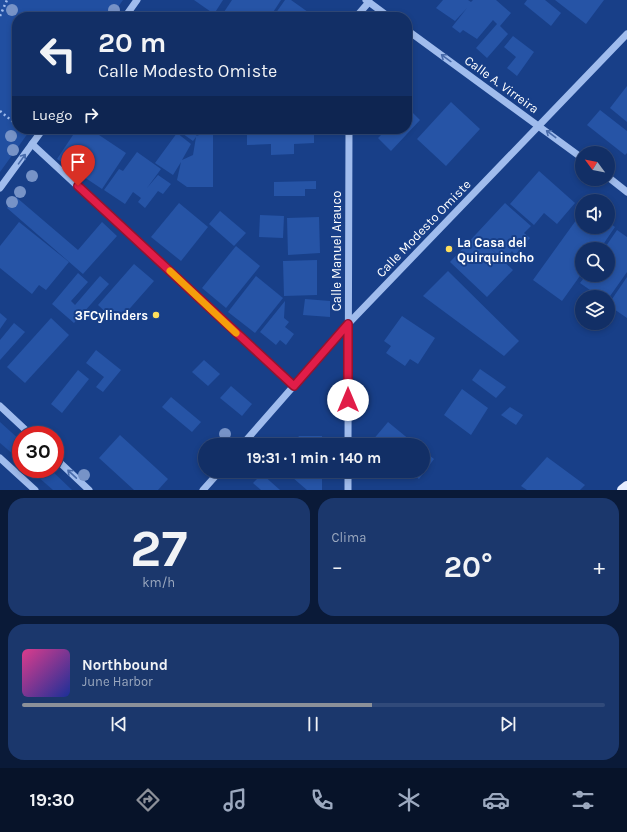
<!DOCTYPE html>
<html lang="es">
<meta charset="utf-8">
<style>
body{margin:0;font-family:Karla,sans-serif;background:#1b376c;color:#f1f3f6;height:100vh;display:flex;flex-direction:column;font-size:15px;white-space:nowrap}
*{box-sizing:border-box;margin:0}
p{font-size:13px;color:#9ca9bf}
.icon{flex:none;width:22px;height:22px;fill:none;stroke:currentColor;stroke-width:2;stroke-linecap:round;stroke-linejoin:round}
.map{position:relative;height:490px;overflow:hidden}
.details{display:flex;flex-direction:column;gap:8px;padding:8px;background:#0a1a38;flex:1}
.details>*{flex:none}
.top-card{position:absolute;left:12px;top:12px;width:400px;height:122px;border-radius:16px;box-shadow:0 2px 6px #0003,0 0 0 1px #314a7a;background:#122f66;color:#f1f3f6;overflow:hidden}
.needle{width:26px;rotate:302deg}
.buttons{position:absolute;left:575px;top:146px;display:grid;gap:8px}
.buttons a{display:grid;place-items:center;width:40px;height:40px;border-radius:50%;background:#122f66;box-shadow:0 2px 6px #0003,0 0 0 1px #314a7a;font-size:20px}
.speed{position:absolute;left:12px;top:426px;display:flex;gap:8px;font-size:20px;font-weight:700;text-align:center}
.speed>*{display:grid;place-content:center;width:52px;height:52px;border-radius:50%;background:#122f66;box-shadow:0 2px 6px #0003,0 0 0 1px #314a7a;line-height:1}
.speed .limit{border:6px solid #d22;background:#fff;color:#111}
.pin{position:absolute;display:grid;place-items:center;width:34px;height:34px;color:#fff;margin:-41px -17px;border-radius:50% 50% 50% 0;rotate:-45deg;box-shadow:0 0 4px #0007}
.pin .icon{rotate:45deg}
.me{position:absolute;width:44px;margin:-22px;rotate:0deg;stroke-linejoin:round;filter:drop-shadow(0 0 3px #0008)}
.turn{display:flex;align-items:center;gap:14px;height:84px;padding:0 20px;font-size:18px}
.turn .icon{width:52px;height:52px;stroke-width:2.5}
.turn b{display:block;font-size:28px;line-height:34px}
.then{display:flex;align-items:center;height:38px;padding:0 20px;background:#0003;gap:8px;font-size:15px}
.big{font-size:30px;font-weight:700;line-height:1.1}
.details .tile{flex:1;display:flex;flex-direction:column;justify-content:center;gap:6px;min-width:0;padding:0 14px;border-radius:16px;background:#1b376c}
.details .dial{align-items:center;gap:0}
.dial b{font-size:52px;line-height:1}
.song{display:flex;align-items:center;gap:12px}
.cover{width:48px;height:48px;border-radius:6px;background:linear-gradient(135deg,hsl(330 70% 55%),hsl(230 70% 35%))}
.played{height:4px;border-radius:2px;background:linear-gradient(90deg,#8c9099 60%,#314a7a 60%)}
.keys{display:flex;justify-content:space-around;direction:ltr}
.heat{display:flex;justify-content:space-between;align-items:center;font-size:22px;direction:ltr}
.details .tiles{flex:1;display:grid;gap:8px;grid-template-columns:1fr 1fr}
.tile:last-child{grid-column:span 2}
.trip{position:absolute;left:198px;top:438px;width:232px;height:40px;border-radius:20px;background:#122f66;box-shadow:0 2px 6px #0003,0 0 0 1px #314a7a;font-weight:700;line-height:40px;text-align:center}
.tab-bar{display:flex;height:64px;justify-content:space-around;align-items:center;background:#071329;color:#9ca9bf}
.tab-bar .icon{width:28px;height:28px}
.tab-bar .active{color:#8c9099}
.tab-bar b{font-size:18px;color:#f1f3f6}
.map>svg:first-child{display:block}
.green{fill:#214fa1}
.building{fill:#2654a6}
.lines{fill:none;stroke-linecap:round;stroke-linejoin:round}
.path{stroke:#a0bced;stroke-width:2.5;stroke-dasharray:2 3;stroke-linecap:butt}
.minor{stroke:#a0bced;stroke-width:7}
.major{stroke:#e6edff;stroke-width:10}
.tree{fill:#7793c7}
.oneway{stroke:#486bab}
.route-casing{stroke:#92132f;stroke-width:10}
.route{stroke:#e11d48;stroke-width:7}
.slow{stroke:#f59e0b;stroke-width:7}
.poi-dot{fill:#ffdf5c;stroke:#183f88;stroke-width:1.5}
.labels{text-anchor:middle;stroke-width:4;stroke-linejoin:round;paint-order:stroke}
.street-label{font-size:13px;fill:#fff;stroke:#183f88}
.poi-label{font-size:13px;font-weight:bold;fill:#fff;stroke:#183f88;text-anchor:start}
</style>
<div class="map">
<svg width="627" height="490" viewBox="0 0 627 490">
<rect width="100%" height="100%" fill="#183f88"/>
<!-- green -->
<g class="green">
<polygon points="0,0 123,0 111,17 17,17 17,129 31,129 0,172"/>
<polygon points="0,422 21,441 21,461 0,443"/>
<polygon points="29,469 50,469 72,490 53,490"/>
</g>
<!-- building -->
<g class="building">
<polygon points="194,0 223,0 214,14"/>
<polygon points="232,0 281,0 270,17 231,17 224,12"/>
<polygon points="285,0 291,0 315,17 273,17"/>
<polygon points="443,0 468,0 471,2 473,0 496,0 511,13 500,26 508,34 487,58 476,48 497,24 493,20 477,39 463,30 460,33 452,27 467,8 455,21 436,8"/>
<polygon points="527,0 545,0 561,13 551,26 524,4"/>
<polygon points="555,0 604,0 586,24"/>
<polygon points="513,36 534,52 517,76 507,68 516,57 504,47"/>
<polygon points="627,86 627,122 610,108"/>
<polygon points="451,102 480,129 446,166 417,139"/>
<polygon points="408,108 420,120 391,151 378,138 387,129 407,129"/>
<polygon points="600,110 627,131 627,153 625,155 587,125"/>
<polygon points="77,129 90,129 126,153 102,189 57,159"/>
<polygon points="176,129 202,129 196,136 213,131 213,187 187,187 177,180 181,162 173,175 155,163 177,133 191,144 182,160 193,155 196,137 193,141"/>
<polygon points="314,129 314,143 294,144 294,154 271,155 271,144 247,145 247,131"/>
<polygon points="137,152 161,169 147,188 158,175 171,184 163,194 158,191 145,208 138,202 141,198 133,192 125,204 104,190 119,169 123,171"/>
<polygon points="539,171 575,203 557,224 544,213 534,225 510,204"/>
<polygon points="316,181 316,189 305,189 305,196 274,196 274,182"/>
<polygon points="16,197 78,250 102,222 117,236 83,274 7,208"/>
<polygon points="179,203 208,227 181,261 151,237"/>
<polygon points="505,203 531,226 524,233 530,238 515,255 512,251 504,260 490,248 513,270 487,297 450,262"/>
<polygon points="220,211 246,233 234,246 209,224"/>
<polygon points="582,212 582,227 608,227 608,222 615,227 600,249 582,249 582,273 562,301 533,280"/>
<polygon points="260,215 284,216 283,238 259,237"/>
<polygon points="319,217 320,253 288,255 287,218"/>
<polygon points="19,222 69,262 46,290 39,285 32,294 0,268 0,246"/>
<polygon points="617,230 627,237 627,272 608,299 608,297 600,297 580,283 586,275 608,275 608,249 604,249"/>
<polygon points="236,246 260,266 226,308 202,288"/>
<polygon points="317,260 317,295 284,296 283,261"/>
<polygon points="134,264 154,281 124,315 119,312 113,319 98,305"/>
<polygon points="448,271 519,341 504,356 423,296"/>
<polygon points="78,273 88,282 71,301 75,305 100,276 109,284 74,323 52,304"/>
<polygon points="256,276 283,298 255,333 228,312"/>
<polygon points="627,277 627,318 608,305"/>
<polygon points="305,299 330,301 330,317 303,315"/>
<polygon points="285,301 284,318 289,322 285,327 294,334 286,345 280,340 276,345 260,332"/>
<polygon points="0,313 7,319 0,329"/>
<polygon points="402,316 435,338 418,364 410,359 405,366 386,353 391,346 384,341"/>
<polygon points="51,318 69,335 25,383 7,367"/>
<polygon points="14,323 25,332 0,360 0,340"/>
<polygon points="96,350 121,370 103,392 96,387 104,377 86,363"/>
<polygon points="204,360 220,374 208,386 192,372"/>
<polygon points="480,369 506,387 496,398 472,380"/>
<polygon points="78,370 89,379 62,413 51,404"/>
<polygon points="231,386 252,404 242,416 220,398"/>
<polygon points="462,389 488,408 471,435 444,415"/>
<polygon points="171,397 201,422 192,432 162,407"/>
<polygon points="510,407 523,415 516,425 501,415"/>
<polygon points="388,422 416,445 377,445 372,441"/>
<polygon points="120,435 168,479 158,490 134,490 99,458"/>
<polygon points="299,436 322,436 322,445 292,445"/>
<polygon points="423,450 434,459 419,479 409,471 423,471"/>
<polygon points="547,457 585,485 580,490 527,490 521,486"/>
<polygon points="285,471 322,471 322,490 307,490"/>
<polygon points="262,474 280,490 261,490 253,483"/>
</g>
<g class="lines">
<!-- path -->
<g class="path">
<polyline points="0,16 7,0"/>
<polyline points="0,111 17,125"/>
</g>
<!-- minor -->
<g class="minor">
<polyline points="366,0 389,17"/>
<polyline points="125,17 137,0"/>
<polyline points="356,17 369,2"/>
<polyline points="407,30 582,158"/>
<polyline points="32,144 294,386"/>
<polyline points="608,177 627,192"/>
<polyline points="0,188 43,129"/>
<polyline points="0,406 31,435"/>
<polyline points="242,445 348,324 627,34"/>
<polyline points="348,445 349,129"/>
<polyline points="0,458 35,490"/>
<polyline points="55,458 89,490"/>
<polyline points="348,471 348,490"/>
<polyline points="203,490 220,471"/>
</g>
<!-- major -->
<polyline class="major" points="622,490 627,486"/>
</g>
<!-- trees -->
<g class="tree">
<circle cx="12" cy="10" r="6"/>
<circle cx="114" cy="10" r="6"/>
<circle cx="11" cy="136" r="6"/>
<circle cx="13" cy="150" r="6"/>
<circle cx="32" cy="176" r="6"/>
<circle cx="20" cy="192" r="6"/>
<circle cx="12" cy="202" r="6"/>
<circle cx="225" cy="434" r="6"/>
<circle cx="84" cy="475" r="6"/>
</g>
<!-- one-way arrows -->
<defs><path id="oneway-shaft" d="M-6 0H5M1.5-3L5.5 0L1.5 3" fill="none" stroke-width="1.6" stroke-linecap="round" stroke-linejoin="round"/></defs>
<g class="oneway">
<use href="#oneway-shaft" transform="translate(446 58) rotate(-144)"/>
<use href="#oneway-shaft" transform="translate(551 134) rotate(-143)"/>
<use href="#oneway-shaft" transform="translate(22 159) rotate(-54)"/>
<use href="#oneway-shaft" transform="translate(72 474) rotate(-137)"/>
</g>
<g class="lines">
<defs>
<polyline id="route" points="78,186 294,386 348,324 348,400"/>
</defs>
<!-- route casing -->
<use href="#route" class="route-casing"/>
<!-- route -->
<use href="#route" class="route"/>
<!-- slow -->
<polyline class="slow" points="170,271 236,333"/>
</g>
<!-- markers -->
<g class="poi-dot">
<circle cx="449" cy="249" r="4"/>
<circle cx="156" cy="315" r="4"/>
</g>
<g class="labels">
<!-- street labels -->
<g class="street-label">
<text transform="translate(502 84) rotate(36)" y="5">Calle A. Virreira</text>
<text transform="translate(423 228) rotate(-46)" y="5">Calle Modesto Omiste</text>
<text transform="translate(336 251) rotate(-90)" y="5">Calle Manuel Arauco</text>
</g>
<!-- poi labels -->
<g class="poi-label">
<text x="457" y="247">La Casa del<tspan x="457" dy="15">Quirquincho</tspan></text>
<text x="148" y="320" text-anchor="end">3FCylinders</text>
</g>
</g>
</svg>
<div class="buttons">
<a><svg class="needle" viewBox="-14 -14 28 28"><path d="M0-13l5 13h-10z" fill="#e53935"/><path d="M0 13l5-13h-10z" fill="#9ca9bf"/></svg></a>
<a><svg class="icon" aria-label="sound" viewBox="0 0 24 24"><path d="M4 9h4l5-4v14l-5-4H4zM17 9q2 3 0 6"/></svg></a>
<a><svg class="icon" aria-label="search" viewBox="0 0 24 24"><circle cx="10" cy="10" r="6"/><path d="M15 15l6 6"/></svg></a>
<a><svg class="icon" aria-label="layers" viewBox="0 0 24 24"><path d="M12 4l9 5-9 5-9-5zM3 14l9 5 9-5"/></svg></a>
</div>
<div class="speed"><div class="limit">30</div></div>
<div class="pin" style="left:78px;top:186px;background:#d93025"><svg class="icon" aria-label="arrive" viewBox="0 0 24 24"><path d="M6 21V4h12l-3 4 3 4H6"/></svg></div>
<svg class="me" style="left:348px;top:400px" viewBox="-20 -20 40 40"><circle r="19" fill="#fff"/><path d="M0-13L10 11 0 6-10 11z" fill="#e11d48"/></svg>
<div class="trip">19:31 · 1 min · 140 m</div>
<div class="top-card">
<div class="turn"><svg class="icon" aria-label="left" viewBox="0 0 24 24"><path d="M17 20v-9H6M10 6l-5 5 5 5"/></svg><div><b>20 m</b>Calle Modesto Omiste</div></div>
<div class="then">Luego<svg class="icon" aria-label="right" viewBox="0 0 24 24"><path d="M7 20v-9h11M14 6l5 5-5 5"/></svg></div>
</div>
</div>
<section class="details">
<div class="tiles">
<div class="tile dial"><b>27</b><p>km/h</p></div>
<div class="tile"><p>Clima</p>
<div class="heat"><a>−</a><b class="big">20°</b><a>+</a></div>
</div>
<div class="tile">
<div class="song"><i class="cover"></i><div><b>Northbound</b><p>June Harbor</p></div></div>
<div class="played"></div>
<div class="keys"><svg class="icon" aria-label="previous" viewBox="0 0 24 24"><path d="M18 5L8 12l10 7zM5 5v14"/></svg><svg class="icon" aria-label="pause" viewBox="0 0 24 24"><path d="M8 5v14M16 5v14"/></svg><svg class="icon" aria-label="next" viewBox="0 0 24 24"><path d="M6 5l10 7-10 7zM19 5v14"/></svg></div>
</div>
</div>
</section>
<nav class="tab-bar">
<b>19:30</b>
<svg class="icon active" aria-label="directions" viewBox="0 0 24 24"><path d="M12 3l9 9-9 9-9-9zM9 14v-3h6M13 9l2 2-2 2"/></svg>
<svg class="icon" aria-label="music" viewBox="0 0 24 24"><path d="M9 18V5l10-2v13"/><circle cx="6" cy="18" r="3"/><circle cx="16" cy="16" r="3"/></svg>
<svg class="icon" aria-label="phone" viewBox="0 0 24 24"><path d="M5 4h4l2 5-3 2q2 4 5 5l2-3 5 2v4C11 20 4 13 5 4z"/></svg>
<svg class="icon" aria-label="climate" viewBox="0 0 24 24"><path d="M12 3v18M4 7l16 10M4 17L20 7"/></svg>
<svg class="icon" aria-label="car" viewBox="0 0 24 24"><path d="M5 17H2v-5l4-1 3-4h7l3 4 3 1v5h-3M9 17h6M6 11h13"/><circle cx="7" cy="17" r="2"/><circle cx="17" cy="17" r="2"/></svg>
<svg class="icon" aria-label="filters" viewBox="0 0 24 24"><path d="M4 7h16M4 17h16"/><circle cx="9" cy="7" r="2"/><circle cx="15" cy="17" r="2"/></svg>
</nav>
